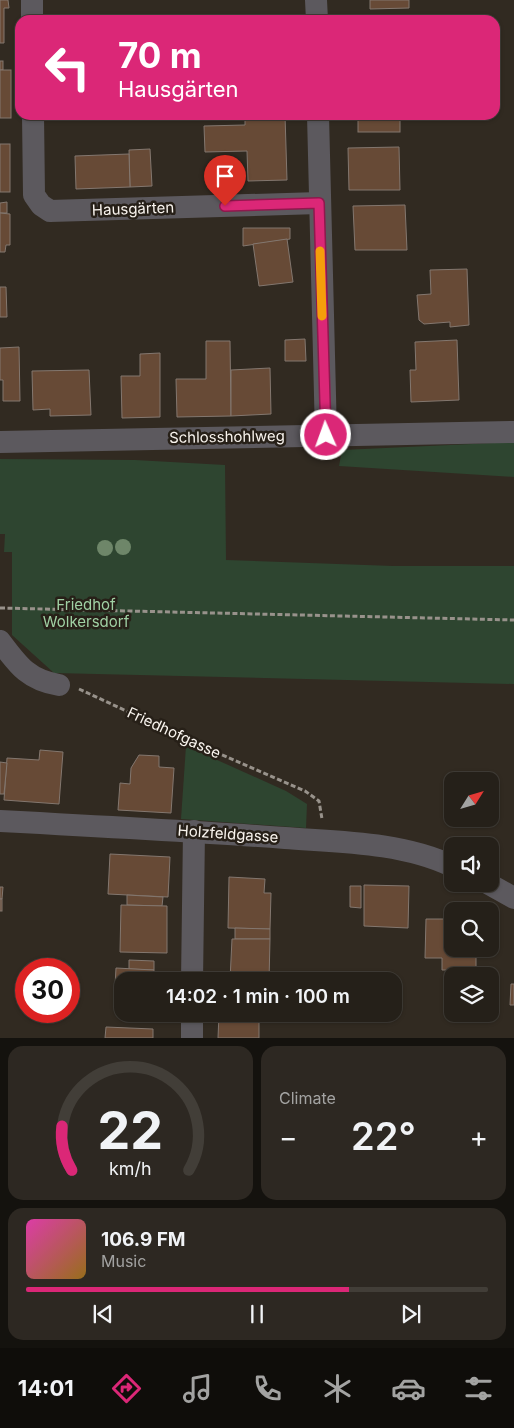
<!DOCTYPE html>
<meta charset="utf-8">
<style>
body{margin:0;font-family:Inter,sans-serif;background:#2d2822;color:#f1f3f6;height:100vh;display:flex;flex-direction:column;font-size:19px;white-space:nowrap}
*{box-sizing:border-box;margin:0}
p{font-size:16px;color:#a3a3a2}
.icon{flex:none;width:28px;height:28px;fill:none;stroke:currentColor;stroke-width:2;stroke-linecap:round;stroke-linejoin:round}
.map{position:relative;height:1038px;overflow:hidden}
.sheet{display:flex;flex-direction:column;gap:8px;padding:8px;background:#14120e;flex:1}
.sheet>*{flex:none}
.guide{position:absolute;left:15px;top:15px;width:485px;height:105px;border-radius:15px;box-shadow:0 1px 4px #0004,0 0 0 1px #423e38;background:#db2777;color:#fff;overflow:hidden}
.needle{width:32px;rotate:53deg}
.controls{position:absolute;left:444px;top:772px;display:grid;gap:10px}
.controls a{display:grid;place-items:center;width:55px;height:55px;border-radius:10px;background:#252019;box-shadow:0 1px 4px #0004,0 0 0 1px #423e38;font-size:25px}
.speed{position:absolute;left:15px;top:958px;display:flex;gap:10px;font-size:25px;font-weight:700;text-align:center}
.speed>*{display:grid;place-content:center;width:65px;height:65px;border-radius:50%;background:#252019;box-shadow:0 1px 4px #0004,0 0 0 1px #423e38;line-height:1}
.speed .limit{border:8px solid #d22;background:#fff;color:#111}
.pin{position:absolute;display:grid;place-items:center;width:42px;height:42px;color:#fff;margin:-51px -21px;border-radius:50% 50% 50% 0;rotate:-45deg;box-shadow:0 0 5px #0007}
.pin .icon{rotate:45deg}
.me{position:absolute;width:55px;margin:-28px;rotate:358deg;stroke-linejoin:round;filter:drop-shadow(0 0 4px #0008)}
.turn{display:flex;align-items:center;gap:18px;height:105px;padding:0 20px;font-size:22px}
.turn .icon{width:65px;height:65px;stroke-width:2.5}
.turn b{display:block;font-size:35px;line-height:42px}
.big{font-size:38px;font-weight:600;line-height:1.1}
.sheet .card{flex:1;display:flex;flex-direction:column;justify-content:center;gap:8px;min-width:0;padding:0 18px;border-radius:15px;background:#2d2822}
.sheet .dial{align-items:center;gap:0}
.dial svg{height:130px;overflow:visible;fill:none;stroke:#423e38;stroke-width:7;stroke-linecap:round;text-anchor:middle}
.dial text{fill:#f1f3f6;stroke:none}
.song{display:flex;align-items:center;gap:15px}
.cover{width:60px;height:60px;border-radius:8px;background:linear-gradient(135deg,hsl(320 70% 55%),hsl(40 70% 35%))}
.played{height:5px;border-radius:2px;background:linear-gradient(90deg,#db2777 70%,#423e38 70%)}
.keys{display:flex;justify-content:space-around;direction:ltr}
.heat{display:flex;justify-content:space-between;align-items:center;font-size:28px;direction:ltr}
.sheet .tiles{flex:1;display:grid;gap:8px;grid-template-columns:1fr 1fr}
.card:last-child{grid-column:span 2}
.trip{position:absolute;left:114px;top:972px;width:288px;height:50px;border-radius:15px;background:#252019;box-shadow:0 1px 4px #0004,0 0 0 1px #423e38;font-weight:600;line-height:50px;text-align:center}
.tabs{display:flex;height:80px;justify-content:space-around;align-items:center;background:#0f0d0a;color:#a3a3a2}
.tabs .icon{width:35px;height:35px}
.tabs .active{color:#db2777}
.tabs b{font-size:22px;color:#f1f3f6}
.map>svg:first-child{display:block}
.green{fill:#2e4530}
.building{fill:#674a36;stroke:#83776f}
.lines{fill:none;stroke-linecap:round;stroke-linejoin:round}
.path{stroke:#98928b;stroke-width:3;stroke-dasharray:5 2.5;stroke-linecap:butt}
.minor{stroke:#5c595e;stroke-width:22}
.tree{fill:#6e8669}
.route-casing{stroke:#8e194d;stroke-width:12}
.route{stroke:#db2777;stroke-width:9}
.slow{stroke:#f59e0b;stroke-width:9}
.labels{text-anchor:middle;stroke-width:5;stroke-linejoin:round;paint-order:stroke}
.street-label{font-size:15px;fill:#f9f4ee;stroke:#272018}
.park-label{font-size:15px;fill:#a0d1a4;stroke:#272018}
</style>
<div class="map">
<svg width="514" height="1038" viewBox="0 0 514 1038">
<rect width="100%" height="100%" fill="#312a21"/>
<!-- green -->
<g class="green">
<polygon points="514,442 514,477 339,466 342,450"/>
<polygon points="0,459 135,460 225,465 226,560 393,566 514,566 514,684 54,673 12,635 12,552 4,552 5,534 0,534"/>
<polygon points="186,746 286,791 307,804 306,828 181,819"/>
</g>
<!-- building -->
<g class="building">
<polygon points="0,0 8,0 9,8 4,8 4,43 0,43"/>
<polygon points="370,0 409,0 409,8 370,9"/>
<rect x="0" y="61" width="3" height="9"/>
<rect x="0" y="70" width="11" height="48"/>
<polygon points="245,115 285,115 287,180 248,181 247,151 205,152 204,126 245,125"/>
<rect x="358" y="115" width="42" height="17"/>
<rect x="0" y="144" width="10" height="48"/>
<polygon points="399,147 400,190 349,190 348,148"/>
<polygon points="150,149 152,186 130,187 129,150"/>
<polygon points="129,154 130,187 76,189 75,156"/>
<polygon points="7,202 7,213 0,213 0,203"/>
<polygon points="405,205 407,250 355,250 353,206"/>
<polygon points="0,213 10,214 10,245 6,245 5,252 0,252"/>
<polygon points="243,228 290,228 290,239 243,246"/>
<polygon points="287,239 293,282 259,286 253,244"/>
<polygon points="467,269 469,325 450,327 450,322 424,324 419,320 417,295 431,294 430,270"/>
<polygon points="0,287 6,287 7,317 0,317"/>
<polygon points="305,339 306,361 285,361 285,340"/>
<polygon points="457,340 459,400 411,402 410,370 416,370 415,342"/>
<polygon points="206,341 230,341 231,416 177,417 176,379 206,379"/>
<polygon points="19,347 20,401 3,401 3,380 0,380 0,348"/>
<polygon points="160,353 160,417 122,418 121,376 140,376 140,354"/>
<polygon points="270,368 271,414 231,416 231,370"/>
<polygon points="89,370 91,415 50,416 50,409 33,410 32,371"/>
<polygon points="40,750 63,752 59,804 4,800 7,758 39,760"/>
<polygon points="139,755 159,756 159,767 174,768 171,813 118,810 120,783 130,784 131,768"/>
<polygon points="0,762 7,763 4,794 0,794"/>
<polygon points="110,854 170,857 168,897 108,894"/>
<polygon points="229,877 265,879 264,893 271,893 270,929 228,928"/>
<polygon points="364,885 409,886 408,928 364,926"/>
<polygon points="350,886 361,886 361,908 350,907"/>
<polygon points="0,887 3,887 2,899 0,899"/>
<polygon points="127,895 163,897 162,906 127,905"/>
<rect x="0" y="899" width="2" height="12"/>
<polygon points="121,905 167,906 167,953 120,952"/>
<polygon points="444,911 467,911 452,911 452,949 476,949 476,970 442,970 442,958 425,958 426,919 444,919"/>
<polygon points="235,928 270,929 270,939 235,939"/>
<polygon points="232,939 270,939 269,981 230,980"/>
<polygon points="129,960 154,961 154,970 129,969"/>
<polygon points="116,968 154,970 154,976 166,977 165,981 122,981 122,1004 114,1003"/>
<polygon points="511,984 514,984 514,1005 510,1005"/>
<polygon points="219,1014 259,1014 259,1038 218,1038"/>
<polygon points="106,1027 153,1029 153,1038 105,1038"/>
</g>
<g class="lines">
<!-- path -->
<g class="path">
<polyline points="0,608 514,620"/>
<polyline points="79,689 204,747 305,791 319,801 322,819"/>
</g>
<!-- minor -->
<g class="minor">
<polyline points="32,0 32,20"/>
<polyline points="316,0 317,20"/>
<polyline points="33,115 34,195 41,205 50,211 319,203"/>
<polyline points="318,115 326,435"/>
<polyline points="0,442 514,432"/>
<path d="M0 641C18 665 28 680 59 685"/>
<path d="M0 821C95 826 190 831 285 838 339 842 402 842 452 866"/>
<polyline points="489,884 514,898"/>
<polyline points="192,981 194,831"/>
<polyline points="192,1038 192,1014"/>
</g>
</g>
<!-- trees -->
<g class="tree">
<circle cx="123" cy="547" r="8"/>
<circle cx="105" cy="548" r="8"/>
</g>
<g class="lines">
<defs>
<polyline id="route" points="225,206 319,203 326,435"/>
</defs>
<!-- route casing -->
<use href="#route" class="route-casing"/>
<!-- route -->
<use href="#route" class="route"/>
<!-- slow -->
<polyline class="slow" points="320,251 322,316"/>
</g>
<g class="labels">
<!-- street labels -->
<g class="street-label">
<text transform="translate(133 209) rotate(-2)" y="5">Hausgärten</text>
<text transform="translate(227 437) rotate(-1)" y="5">Schlosshohlweg</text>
<text transform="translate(174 733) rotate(25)" y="5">Friedhofgasse</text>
<text transform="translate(228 834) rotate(4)" y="5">Holzfeldgasse</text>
</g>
<!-- park labels -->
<g class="park-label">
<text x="86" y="610">Friedhof<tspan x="86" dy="17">Wolkersdorf</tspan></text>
</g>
</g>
</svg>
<div class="controls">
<a><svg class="needle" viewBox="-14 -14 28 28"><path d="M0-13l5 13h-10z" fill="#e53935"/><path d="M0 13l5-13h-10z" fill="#a3a3a2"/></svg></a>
<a><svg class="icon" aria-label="sound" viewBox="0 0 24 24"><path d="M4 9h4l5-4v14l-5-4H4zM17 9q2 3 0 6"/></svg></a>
<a><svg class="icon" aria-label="search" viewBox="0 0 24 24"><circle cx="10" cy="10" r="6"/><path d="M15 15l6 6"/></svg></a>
<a><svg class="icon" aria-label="layers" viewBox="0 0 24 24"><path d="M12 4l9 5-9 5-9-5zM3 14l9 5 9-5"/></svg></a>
</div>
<div class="speed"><div class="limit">30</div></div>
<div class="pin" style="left:225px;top:206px;background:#d93025"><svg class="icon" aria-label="arrive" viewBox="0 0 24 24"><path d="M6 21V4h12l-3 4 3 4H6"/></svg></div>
<svg class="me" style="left:326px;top:435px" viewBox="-20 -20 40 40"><circle r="17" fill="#db2777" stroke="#fff" stroke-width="3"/><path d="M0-11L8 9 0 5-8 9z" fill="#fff"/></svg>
<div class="trip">14:02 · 1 min · 100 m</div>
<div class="guide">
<div class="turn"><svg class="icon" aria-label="left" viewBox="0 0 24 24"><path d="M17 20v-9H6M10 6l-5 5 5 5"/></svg><div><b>70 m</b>Hausgärten</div></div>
</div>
</div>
<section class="sheet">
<div class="tiles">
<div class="card dial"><svg viewBox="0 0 100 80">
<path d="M14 69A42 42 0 1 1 86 69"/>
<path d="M14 69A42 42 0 0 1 8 42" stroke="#db2777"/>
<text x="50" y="56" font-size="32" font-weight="700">22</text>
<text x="50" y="72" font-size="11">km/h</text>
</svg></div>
<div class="card"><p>Climate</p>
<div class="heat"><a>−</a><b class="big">22°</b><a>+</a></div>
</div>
<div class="card">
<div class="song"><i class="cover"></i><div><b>106.9 FM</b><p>Music</p></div></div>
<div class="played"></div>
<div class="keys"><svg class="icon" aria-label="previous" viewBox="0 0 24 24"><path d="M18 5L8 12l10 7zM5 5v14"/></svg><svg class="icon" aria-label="pause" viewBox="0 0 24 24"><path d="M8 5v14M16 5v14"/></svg><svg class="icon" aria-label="next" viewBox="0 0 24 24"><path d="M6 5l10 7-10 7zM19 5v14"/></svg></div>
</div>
</div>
</section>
<nav class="tabs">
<b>14:01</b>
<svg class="icon active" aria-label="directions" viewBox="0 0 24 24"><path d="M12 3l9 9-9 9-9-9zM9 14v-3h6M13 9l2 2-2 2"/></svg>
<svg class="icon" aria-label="music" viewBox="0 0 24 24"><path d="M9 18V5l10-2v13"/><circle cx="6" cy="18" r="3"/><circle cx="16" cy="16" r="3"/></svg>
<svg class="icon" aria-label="phone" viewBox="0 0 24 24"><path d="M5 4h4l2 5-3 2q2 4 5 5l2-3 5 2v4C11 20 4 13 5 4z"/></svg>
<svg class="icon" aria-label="climate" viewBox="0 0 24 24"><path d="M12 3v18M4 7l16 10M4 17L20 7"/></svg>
<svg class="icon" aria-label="car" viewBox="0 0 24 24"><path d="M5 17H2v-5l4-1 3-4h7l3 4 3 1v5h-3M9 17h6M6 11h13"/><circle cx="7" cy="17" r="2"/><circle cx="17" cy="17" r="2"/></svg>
<svg class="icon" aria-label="filters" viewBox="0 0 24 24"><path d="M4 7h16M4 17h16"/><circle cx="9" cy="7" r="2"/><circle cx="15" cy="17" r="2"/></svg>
</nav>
